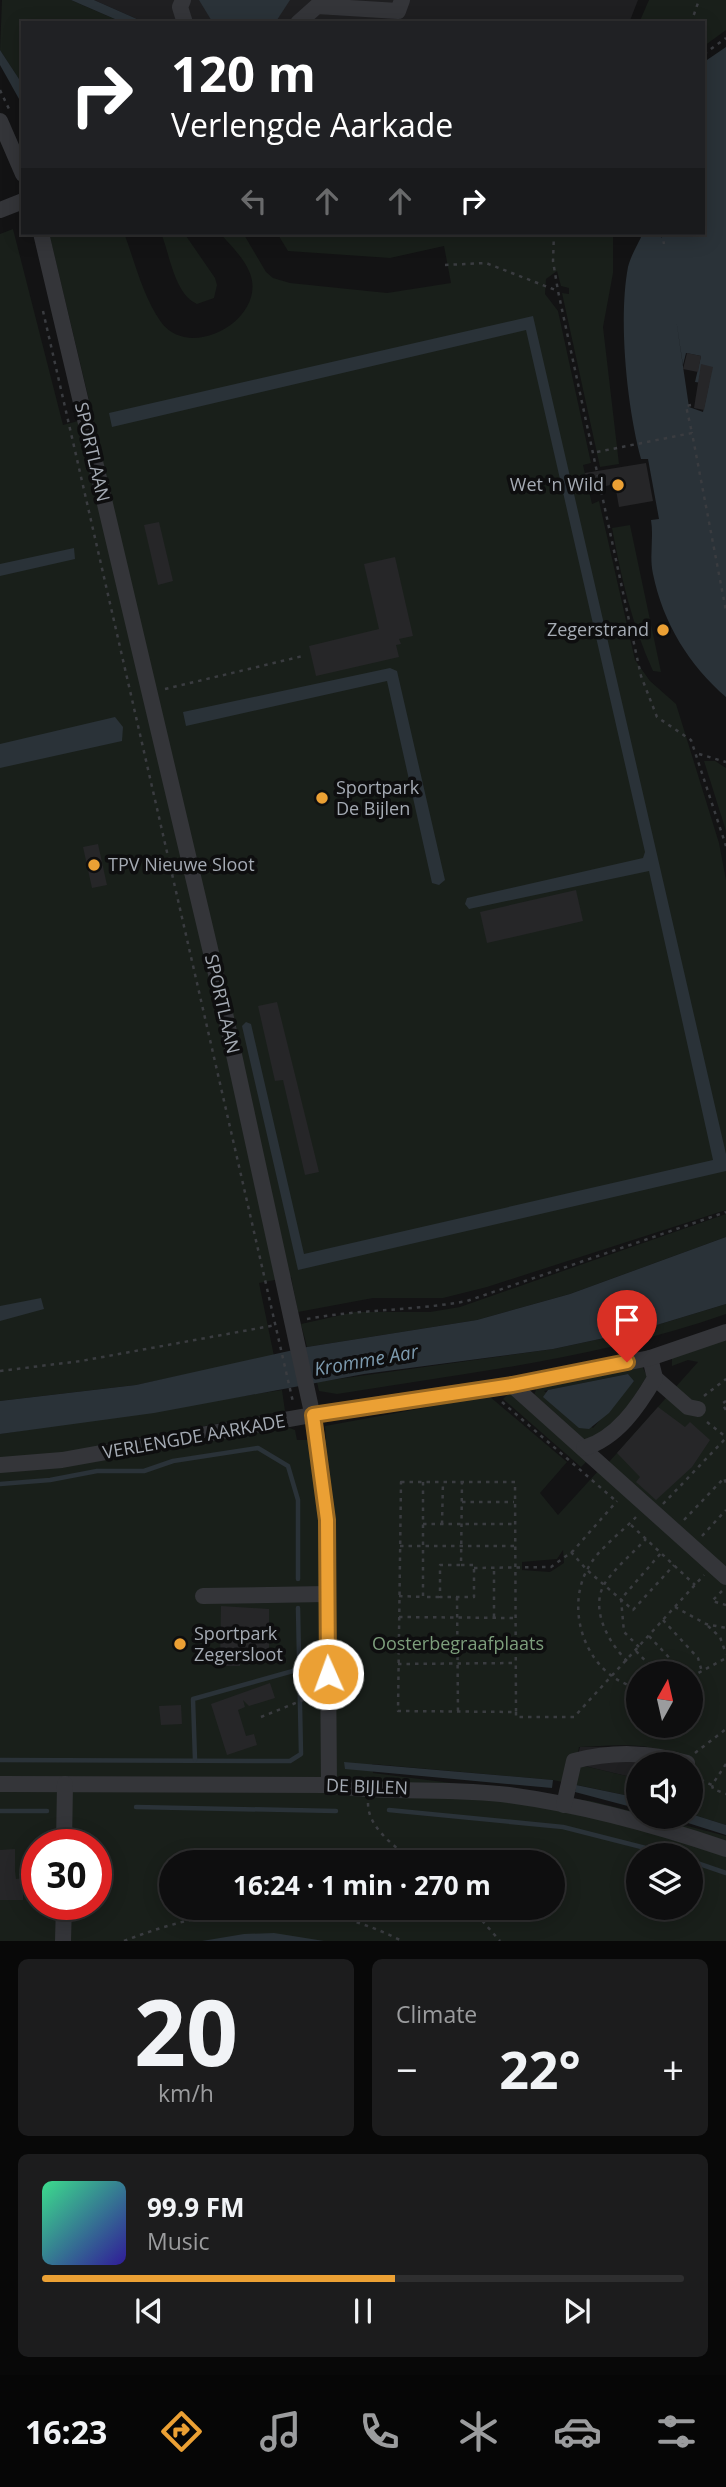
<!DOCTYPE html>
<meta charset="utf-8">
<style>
body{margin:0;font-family:"Open Sans",sans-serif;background:#1c1c1d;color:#f1f3f6;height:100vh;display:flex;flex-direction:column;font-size:26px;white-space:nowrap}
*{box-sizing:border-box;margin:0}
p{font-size:23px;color:#9b9c9e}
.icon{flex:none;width:38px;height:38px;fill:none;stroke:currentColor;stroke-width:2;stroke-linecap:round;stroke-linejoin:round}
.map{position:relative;height:1941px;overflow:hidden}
.side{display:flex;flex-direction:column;gap:18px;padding:18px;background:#080808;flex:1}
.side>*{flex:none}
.banner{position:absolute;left:21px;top:21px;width:684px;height:214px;border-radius:0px;box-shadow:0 4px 18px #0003,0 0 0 2px #2e2e2f;background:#202124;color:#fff;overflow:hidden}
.needle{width:46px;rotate:8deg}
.controls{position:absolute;left:626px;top:1661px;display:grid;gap:14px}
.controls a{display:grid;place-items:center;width:77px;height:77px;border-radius:50%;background:#0e0e0f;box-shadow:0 4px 18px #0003,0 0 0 2px #2e2e2f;font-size:35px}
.speed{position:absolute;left:21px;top:1829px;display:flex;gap:14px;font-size:35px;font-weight:700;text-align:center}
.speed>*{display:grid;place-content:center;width:91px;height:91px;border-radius:50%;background:#0e0e0f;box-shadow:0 4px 18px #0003,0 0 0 2px #2e2e2f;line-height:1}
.speed .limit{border:10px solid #d22;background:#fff;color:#111}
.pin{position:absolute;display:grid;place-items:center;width:60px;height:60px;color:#fff;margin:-72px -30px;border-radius:50% 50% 50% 0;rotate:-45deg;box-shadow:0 0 7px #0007}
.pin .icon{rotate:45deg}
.me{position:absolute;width:77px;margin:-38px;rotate:358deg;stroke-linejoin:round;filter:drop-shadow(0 0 5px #0008)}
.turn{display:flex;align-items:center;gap:24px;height:147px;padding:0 35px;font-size:32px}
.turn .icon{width:91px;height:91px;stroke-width:2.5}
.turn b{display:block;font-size:49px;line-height:60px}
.lanes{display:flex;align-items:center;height:66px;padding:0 35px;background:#0003;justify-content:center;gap:35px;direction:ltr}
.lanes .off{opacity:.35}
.big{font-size:52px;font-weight:700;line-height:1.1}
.side .card{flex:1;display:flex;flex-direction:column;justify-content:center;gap:10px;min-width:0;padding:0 24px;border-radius:10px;background:#1c1c1d}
.side .dial{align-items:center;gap:0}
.dial b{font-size:91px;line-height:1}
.song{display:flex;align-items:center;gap:21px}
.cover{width:84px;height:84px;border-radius:10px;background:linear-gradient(135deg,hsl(150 70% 55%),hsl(250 70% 35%))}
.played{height:7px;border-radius:4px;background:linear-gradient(90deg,#eba034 55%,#2e2e2f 55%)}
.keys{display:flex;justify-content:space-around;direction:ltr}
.heat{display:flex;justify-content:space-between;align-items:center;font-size:38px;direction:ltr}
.side .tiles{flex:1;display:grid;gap:18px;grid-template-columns:1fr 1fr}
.card:last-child{grid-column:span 2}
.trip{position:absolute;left:159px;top:1850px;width:406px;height:70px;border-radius:35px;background:#0e0e0f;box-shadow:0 4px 18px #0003,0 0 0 2px #2e2e2f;font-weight:700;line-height:70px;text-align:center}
.tabs{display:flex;height:112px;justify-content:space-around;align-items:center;background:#060606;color:#9b9c9e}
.tabs .icon{width:49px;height:49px}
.tabs .on{color:#eba034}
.tabs b{font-size:32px;color:#f1f3f6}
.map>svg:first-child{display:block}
.built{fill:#1f1f21}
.green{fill:#191f1a;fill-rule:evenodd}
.water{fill:#2a3238;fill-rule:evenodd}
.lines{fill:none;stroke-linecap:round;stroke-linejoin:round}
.stream{stroke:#2a3238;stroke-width:4.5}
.building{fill:#262628}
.path{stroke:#3a3c40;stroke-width:2.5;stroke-dasharray:3.5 5;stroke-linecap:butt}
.minor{stroke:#343539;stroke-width:16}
.route-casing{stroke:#996822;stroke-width:18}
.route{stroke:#eba034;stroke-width:12}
.poi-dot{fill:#eba034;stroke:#0e0e0f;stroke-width:2.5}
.labels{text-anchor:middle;stroke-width:7;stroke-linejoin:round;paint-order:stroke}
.street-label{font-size:18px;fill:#a5abb4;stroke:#0e0e0f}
.poi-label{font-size:18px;fill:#a5abb4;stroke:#0e0e0f;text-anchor:start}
.park-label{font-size:18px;fill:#7d9f7c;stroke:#0e0e0f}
.water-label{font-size:19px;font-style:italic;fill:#7d9baf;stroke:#0e0e0f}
</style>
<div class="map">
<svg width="726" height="1941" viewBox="0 0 726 1941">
<rect width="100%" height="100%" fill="#131314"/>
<!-- built -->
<g class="built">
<polygon points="94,0 638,0 629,23 146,23"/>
<polygon points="580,1747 657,1747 676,1752 673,1764 639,1764 639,1779 576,1764"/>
</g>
<!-- green -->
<g class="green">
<polygon points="2,0 71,0 124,23 23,23 23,85 0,50"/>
<polygon points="649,0 726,0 726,30 704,46 704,23 639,23"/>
<path d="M13 229 63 425 93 417 49 233H124C135 262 143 297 161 322 191 363 270 317 249 271 243 257 230 245 220 233H243L266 272 273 278 290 283 387 293 451 283 444 246 390 258 288 251 277 233H613V273L603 327 619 464 600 467 562 293 569 294V288L561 286 557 271 546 279 545 294 558 311 591 463 583 465 592 504 599 501 635 660 650 681 676 704 719 843 726 880V1210L487 1287 443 1298H373L298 1312 291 1277 259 1283 274 1356 136 1385 0 1401V234Z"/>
<path d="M161 233H184L215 278 217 285 214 298 197 304C174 293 170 255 161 233Z"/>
<path d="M630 525 661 672 653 671C632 625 621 577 612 528Z"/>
<polygon points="704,761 715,761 726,768 726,831"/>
<polygon points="726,1214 726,1237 570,1294 477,1320 307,1347 301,1324 355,1312 430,1312 460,1307"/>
<path d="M726 1304V1314C601 1358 468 1373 337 1394L319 1391 317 1382 553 1349 637 1331Z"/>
<polygon points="726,1338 726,1569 609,1462 698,1362 688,1360 672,1366 672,1356"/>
<path d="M642 1366 647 1376 618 1422 586 1443 534 1395 537 1387ZM628 1374 634 1381 593 1428 544 1391Z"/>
<path d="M282 1390 285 1411 118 1442 284 1426 295 1430 297 1440H326L325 1426 489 1396 567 1462 540 1493 558 1515 599 1470 726 1585V1825L691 1814V1764C660 1740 617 1745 579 1747L576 1764 639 1779V1798L553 1780 372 1764 373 1773 591 1801 639 1813V1816L653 1817 726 1836V1941H0V1434ZM563 1550 564 1563 550 1572 522 1570V1562L557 1559ZM639 1673H691V1726H639ZM37 1844H96V1904H37ZM639 1855H691V1908H639ZM172 1862H553V1908H172Z"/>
<polygon points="510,1392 588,1460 581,1467 503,1399"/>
</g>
<!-- water -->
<g class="water">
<polygon points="71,0 94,0 146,23 124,23"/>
<polygon points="199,0 290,0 275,23 213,23"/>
<path d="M726 47V697C689 665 663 623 653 574 649 556 654 538 651 520L659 519 648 459H641C627 407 618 320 628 267 631 255 638 244 643 233H658L662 238V233H704V62ZM676 319 683 365 686 353 701 356 695 382 709 384 703 412 689 407Z"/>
<polygon points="0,50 23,85 23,106 0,65"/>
<polygon points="533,316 726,1154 726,1171 298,1270 242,1026 246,1022 251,1024 304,1254 713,1160 649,871 469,909 465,904 467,898 643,858 645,852 526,330 112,427 109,413"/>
<polygon points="74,548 75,559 0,576 0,564"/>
<polygon points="390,668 397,671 445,880 439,885 432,883 387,681 186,726 183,712"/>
<polygon points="115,717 123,727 122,741 0,768 0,744"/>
<polygon points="726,1237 726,1304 637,1331 553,1349 364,1374 154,1413 0,1434 0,1401 136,1385 307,1347 477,1320 570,1294"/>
<polygon points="41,1298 44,1309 0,1321 0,1306"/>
<polygon points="628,1374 634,1381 609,1413 589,1429 579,1428 543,1397 548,1390"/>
<polygon points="344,1762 553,1780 552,1788 345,1769"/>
<polygon points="576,1785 639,1798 639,1809 575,1792"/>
<polygon points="691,1814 726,1825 726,1835 669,1817"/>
<polygon points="274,1933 324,1941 202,1941 244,1934"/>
</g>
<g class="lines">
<!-- stream -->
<g class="stream">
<polyline points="0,1484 50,1480 97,1471 144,1471 173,1461 258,1448 288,1466 298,1500 298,1579"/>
<polyline points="0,1760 290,1761 301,1754 298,1608"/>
<polyline points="195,1760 193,1699 300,1669"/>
<polyline points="136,1807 336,1811"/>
<polyline points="389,1810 563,1827 673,1855"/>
<polyline points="0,1811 47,1811"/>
<polyline points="691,1861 726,1873"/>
</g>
</g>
<!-- building -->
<g class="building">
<polygon points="687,353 701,356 698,372 683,369"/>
<polygon points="701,364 713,367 704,410 694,408"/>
<polygon points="646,463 653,501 619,507 615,484 588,490 585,473"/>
<polygon points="159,522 173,581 158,585 144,525"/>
<polygon points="395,557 413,636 399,639 401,644 396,645 399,657 316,676 309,646 379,629 364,564"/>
<polygon points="98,844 107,885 92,888 83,847"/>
<polygon points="576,890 583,921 487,943 480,912"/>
<polygon points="277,1002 319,1172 305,1175 283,1080 275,1081 258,1006"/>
<polygon points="658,1407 685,1427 690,1422 710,1440 692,1467 656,1500 636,1482 640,1477 617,1453"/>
<polygon points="221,1606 269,1609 269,1657 240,1657 240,1666 220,1666"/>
<polygon points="270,1683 275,1698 249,1706 243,1700 245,1707 238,1710 246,1736 254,1734 257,1745 227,1755 211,1704"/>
<polygon points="181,1705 182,1724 161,1725 159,1706"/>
<polygon points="15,1849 15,1871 16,1879 23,1878 23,1900 0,1900 0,1850"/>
</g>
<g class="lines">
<!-- path -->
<g class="path">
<polyline points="691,23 699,0"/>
<polyline points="704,54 726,38"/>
<polyline points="0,90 9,109"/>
<polyline points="554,233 553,261 558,291 641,676 657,717 691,740 726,846"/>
<polyline points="662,233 664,244"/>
<polyline points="445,265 486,263 558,291"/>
<polyline points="43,311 293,1402"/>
<polyline points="691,405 686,406 692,433"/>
<polyline points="597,452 692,433 726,611"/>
<polyline points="165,689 303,656"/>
<polyline points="699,754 726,762"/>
<path d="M307 1319C361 1309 413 1311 467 1301L726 1212"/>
<polyline points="0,1371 81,1361 276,1325"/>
<polyline points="704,1396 726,1379"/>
<polyline points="726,1401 722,1404 726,1410"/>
<polyline points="502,1402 616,1501"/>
<polyline points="707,1422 726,1437"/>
<polygon points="401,1482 515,1482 516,1712 398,1711"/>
<polyline points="423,1482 423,1597 440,1597"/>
<polyline points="462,1502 514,1502"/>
<polyline points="663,1504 726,1438"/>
<path d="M636 1517C621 1533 598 1549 588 1568 563 1612 588 1678 639 1688"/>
<polyline points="684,1520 724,1478 726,1483"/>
<polyline points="423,1524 514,1524"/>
<polyline points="442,1524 443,1482"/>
<polyline points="631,1525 695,1585"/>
<polyline points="702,1536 726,1510"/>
<polyline points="400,1546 515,1546"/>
<polyline points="571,1552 587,1570 633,1610 674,1565"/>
<polyline points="461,1565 474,1565 474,1597 440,1597 440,1565 461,1565 462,1481"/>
<polyline points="474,1568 551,1567 573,1551 617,1501"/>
<polyline points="722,1591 712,1601 726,1605"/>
<polyline points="399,1596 423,1597"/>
<polyline points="457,1597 458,1713"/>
<polyline points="675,1607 706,1624 726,1628"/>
<polyline points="399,1617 515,1618"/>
<polyline points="494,1617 494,1568"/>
<polyline points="663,1620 698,1658 702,1672"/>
<polyline points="708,1626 720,1637 726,1654"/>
<polyline points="649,1636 675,1664 679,1673"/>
<polyline points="399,1641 514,1640"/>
<polyline points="639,1647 624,1632 621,1599 661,1553"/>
<polyline points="636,1651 657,1673"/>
<path d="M627 1661C609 1643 589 1609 605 1583 616 1567 633 1553 646 1539"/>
<polyline points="398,1664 516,1663"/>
<polyline points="691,1677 726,1658"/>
<polyline points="516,1712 516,1717 574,1717 704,1575"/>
<polyline points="261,1717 313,1696"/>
<polyline points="695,1753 726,1729"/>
<polyline points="726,1764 712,1785 713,1789 726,1794"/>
<polyline points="693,1776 712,1785"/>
<path d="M368 1803C368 1829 396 1846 413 1862"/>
<polyline points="471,1908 500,1941"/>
<path d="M124 1941C216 1905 311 1894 402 1941"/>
</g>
<!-- minor -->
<g class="minor">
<polyline points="183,0 180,7 185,23"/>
<polyline points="298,23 317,6 398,11 402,0"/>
<polyline points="0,121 23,174"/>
<polyline points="0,210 23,201"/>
<polyline points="41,233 221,995 316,1431 327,1520 329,1785"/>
<polyline points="655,1378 688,1407 698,1409"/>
<polyline points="512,1385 726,1577"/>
<path d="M584 1448C617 1438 638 1407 655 1378L650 1358"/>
<polyline points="0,1465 62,1460 312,1415 512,1385 650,1358 726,1332"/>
<polyline points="203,1596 326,1594"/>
<path d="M0 1784 329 1785C388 1794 449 1787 509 1795 582 1805 656 1825 726 1849"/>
<path d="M564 1805 574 1761C613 1751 648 1752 687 1763"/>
<polyline points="64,1844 65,1784"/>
<polyline points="63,1941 64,1904"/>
</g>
</g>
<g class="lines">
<defs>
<polyline id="route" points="328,1674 327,1520 313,1415 512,1385 627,1362"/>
</defs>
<!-- route casing -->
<use href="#route" class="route-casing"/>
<!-- route -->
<use href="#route" class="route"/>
</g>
<!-- markers -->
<g class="poi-dot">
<circle cx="618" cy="485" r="7"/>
<circle cx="663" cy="630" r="7"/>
<circle cx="322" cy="798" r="7"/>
<circle cx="94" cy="865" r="7"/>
<circle cx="180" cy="1644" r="7"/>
</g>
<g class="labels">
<!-- street labels -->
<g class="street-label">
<text transform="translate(92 452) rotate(77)" y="6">SPORTLAAN</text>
<text transform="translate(222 1004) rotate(77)" y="6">SPORTLAAN</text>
<text transform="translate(194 1437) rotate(-10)" y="6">VERLENGDE AARKADE</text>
<text transform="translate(367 1787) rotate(2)" y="6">DE BIJLEN</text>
</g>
<!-- poi labels -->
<g class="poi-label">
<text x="604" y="491" text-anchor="end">Wet 'n Wild</text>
<text x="649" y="636" text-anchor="end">Zegerstrand</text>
<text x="336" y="794">Sportpark<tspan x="336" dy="21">De Bijlen</tspan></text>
<text x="108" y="871">TPV Nieuwe Sloot</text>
<text x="194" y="1640">Sportpark<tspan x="194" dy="21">Zegersloot</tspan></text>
</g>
<!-- park labels -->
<g class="park-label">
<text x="458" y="1650">Oosterbegraafplaats</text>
</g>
<!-- water labels -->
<g class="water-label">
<text transform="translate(366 1360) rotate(-10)" y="7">Kromme Aar</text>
</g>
</g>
</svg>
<div class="controls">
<a><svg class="needle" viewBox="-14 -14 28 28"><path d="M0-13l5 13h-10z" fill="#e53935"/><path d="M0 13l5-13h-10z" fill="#9b9c9e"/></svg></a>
<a><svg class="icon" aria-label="sound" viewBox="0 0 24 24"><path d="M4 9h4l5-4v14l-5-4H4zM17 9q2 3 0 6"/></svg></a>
<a><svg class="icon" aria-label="layers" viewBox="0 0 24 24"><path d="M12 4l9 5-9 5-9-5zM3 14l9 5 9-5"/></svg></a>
</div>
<div class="speed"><div class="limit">30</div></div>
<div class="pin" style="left:627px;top:1362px;background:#d93025"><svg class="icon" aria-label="arrive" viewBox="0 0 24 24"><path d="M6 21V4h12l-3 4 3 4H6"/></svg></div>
<svg class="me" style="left:328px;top:1674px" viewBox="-20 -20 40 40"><circle r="17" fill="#eba034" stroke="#fff" stroke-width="3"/><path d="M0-11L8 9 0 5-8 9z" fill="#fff"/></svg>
<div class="trip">16:24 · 1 min · 270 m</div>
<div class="banner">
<div class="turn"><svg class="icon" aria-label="right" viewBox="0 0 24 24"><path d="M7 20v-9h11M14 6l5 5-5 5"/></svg><div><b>120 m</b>Verlengde Aarkade</div></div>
<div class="lanes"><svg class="icon off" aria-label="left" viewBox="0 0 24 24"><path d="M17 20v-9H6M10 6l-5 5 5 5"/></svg><svg class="icon off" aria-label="ahead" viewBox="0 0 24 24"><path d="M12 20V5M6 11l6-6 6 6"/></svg><svg class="icon off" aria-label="ahead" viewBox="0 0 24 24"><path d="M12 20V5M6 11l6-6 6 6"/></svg><svg class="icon" aria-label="right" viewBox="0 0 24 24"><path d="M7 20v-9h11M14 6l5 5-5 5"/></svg></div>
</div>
</div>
<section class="side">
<div class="tiles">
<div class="card dial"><b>20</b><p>km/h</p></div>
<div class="card"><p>Climate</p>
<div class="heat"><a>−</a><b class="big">22°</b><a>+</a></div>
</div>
<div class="card">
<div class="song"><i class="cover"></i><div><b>99.9 FM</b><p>Music</p></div></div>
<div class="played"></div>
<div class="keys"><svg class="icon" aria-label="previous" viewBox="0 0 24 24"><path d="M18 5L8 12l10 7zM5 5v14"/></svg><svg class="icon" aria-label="pause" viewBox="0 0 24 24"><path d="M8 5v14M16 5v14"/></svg><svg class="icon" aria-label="next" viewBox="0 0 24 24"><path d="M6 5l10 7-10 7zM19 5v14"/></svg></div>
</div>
</div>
</section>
<nav class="tabs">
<b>16:23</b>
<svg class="icon on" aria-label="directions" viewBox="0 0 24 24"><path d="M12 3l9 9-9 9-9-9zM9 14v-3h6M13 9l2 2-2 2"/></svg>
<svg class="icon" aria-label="music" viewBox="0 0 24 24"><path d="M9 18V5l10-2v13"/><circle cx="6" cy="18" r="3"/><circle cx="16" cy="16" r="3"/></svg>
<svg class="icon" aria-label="phone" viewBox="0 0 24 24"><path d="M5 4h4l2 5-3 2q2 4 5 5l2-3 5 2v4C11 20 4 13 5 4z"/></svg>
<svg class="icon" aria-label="climate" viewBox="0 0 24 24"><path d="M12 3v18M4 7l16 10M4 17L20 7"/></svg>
<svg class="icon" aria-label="car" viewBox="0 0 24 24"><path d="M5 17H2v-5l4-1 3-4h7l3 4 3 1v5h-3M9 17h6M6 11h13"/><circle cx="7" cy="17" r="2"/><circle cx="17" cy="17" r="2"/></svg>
<svg class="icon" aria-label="filters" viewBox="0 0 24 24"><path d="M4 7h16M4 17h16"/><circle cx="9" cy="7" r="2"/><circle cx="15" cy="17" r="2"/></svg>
</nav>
